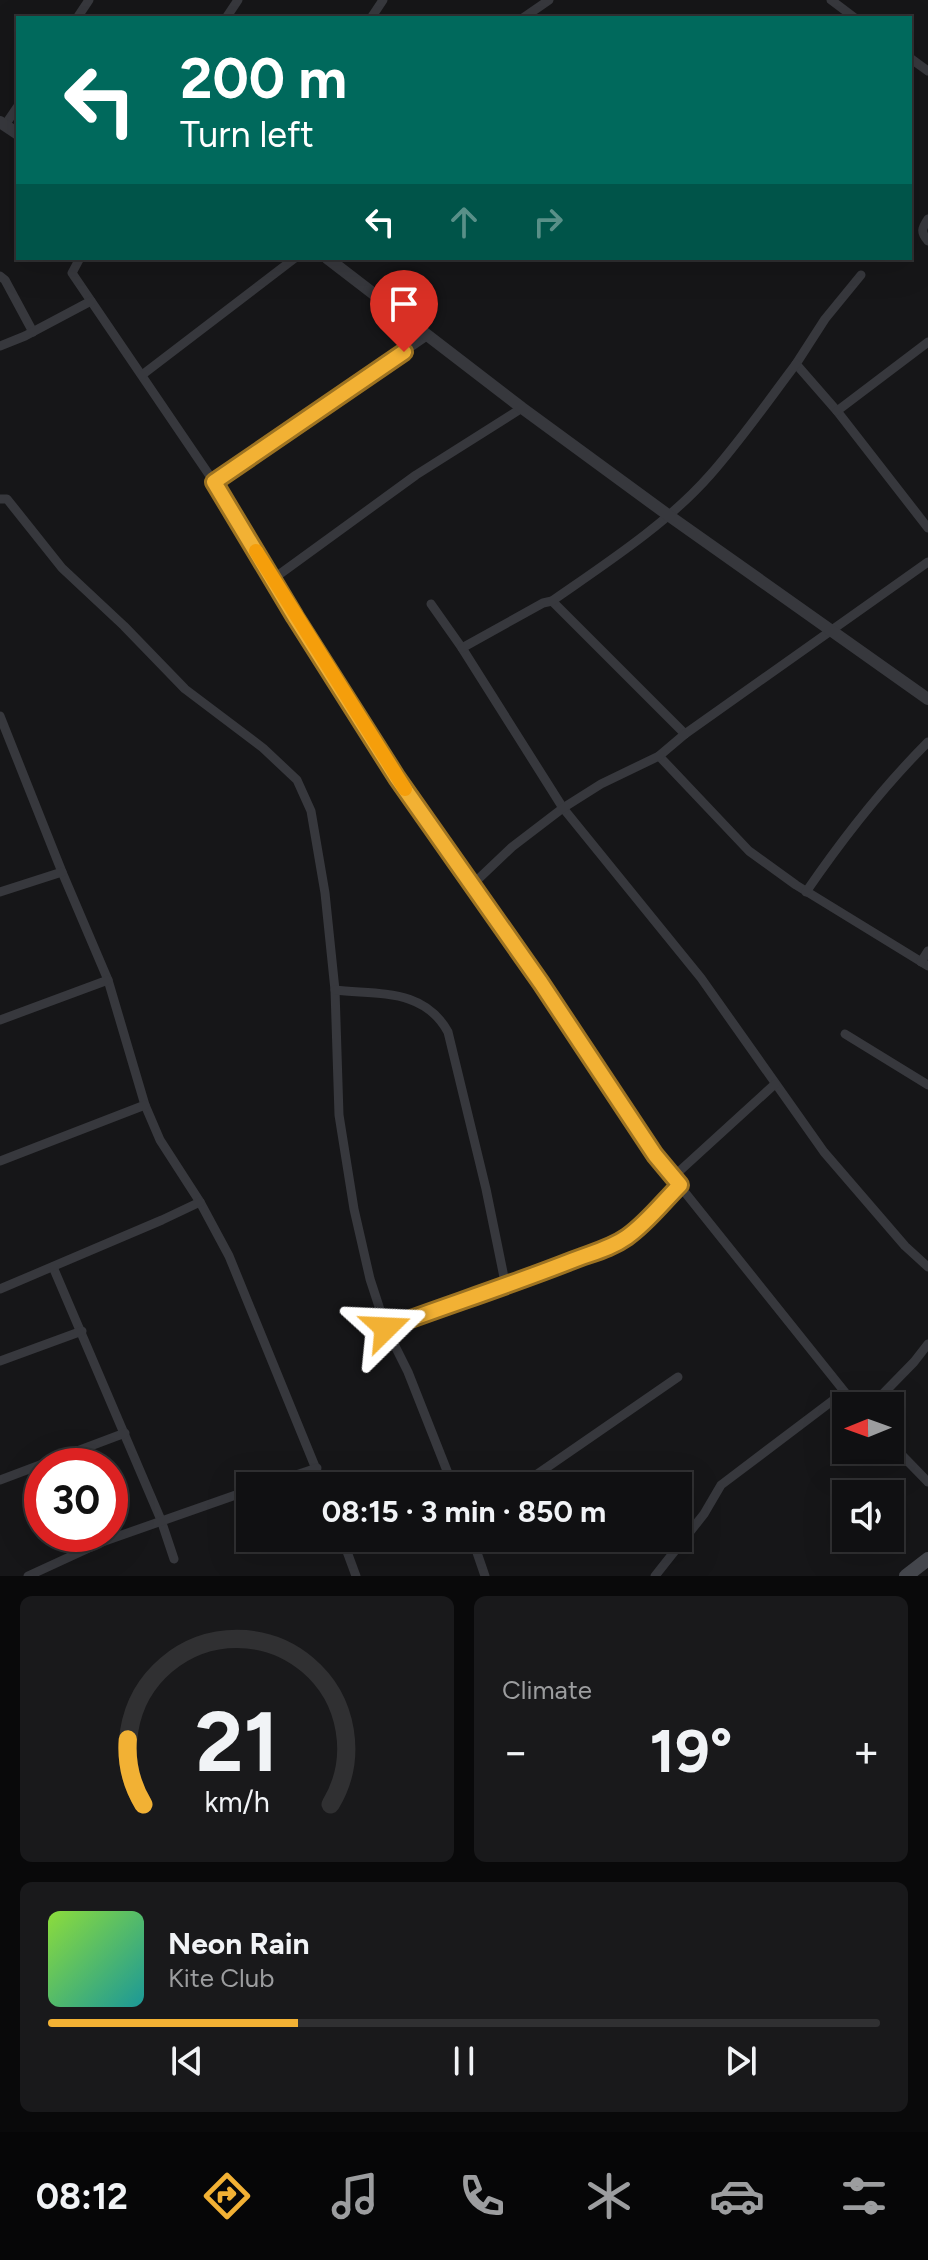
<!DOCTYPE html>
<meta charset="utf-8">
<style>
body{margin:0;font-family:Figtree,sans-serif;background:#19191b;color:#f1f3f6;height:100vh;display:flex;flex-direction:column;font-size:30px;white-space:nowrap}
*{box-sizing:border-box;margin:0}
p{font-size:26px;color:#9c9d9f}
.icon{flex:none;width:44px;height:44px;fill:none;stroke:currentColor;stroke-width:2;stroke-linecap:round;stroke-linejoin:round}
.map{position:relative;height:1576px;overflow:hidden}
.sheet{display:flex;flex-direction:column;gap:20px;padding:20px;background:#09090a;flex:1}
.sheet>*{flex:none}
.top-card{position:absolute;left:16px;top:16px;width:896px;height:244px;border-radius:0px;box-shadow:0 8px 32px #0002,0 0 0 2px #303032;background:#00695c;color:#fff;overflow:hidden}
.needle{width:52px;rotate:269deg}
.buttons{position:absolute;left:832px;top:1392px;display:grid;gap:16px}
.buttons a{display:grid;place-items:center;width:72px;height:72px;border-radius:0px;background:#101012;box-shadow:0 8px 32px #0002,0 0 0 2px #303032;font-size:40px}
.speed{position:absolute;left:24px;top:1448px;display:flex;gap:16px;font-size:40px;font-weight:700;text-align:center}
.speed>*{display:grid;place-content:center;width:104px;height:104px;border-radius:50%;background:#101012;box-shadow:0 8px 32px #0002,0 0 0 2px #303032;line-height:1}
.speed .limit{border:12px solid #d22;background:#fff;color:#111}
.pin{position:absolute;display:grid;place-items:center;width:68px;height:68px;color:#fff;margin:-82px -34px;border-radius:50% 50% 50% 0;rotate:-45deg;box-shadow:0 0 8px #0007}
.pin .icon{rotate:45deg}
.me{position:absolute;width:88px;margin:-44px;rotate:69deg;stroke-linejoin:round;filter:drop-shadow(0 0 6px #0008)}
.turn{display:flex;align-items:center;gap:28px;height:168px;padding:0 32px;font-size:36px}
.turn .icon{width:104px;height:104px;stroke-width:2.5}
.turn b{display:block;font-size:56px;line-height:68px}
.lanes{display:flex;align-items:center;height:76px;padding:0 32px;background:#0003;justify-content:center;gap:40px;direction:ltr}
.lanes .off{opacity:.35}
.big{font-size:60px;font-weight:700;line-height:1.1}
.sheet .tile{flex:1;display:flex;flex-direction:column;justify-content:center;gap:12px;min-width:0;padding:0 28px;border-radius:12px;background:#19191b}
.sheet .dial{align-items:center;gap:0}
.dial svg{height:208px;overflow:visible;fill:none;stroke:#303032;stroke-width:7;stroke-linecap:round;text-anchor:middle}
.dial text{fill:#f1f3f6;stroke:none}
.song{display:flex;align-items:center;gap:24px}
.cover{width:96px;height:96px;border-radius:12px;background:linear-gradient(135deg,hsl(90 70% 55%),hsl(180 70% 35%))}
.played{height:8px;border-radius:4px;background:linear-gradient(90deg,#f2b134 30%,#303032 30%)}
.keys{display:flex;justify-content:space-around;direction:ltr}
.heat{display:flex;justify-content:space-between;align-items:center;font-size:44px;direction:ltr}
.sheet .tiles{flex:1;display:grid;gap:20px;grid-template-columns:1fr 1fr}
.tile:last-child{grid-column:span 2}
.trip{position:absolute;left:236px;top:1472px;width:456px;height:80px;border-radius:0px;background:#101012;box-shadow:0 8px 32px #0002,0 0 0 2px #303032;font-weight:700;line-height:80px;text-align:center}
.dock{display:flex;height:128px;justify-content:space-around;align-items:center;background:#060607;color:#9c9d9f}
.dock .icon{width:56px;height:56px}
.dock .current{color:#f2b134}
.dock b{font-size:36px;color:#f1f3f6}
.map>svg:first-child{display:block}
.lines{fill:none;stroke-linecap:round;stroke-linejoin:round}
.minor{stroke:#37383d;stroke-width:9}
.tertiary{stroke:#37383d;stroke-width:12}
.secondary{stroke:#45474d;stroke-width:14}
.route-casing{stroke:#9d7322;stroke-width:20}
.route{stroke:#f2b134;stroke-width:14}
.slow{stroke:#f59e0b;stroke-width:14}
</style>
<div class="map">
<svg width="928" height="1576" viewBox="0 0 928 1576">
<rect width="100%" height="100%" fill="#161618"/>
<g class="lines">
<!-- minor -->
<g class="minor">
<polyline points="831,0 855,18"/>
<polyline points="77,18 89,0"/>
<polyline points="226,18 238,0"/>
<polyline points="371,18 383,0"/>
<polyline points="523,18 549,0"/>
<polyline points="910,58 928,71"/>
<polyline points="5,125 18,106"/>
<path d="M928 219C922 228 920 232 928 241"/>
<polyline points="80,258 72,273 214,482 295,617 397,778 541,983 655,1155 856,1406"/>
<polyline points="861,275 825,319 796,364 837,411 928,528"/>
<polyline points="0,276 5,280 33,332"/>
<polyline points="0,346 25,336 91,301"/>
<polyline points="142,375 295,258"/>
<polyline points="837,411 928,342"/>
<polyline points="214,482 428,335"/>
<polyline points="0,499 7,499 62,568 124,626 185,689 263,748 297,780 311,811 325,893 335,990 339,1115 354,1209 370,1279 386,1328 408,1372 453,1486"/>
<polyline points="273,579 416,475 522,408"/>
<polyline points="552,601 685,734"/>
<polyline points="431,604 462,648 563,808 701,978 824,1152 905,1246 928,1267"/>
<path d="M462 648 543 603 552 601C605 564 667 524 710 475 741 440 768 401 796 364"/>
<polyline points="0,716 62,872 108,980 145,1105 160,1140 200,1202 229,1256 323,1486"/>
<polyline points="659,756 749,851 796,885 928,966"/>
<polyline points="472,885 512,847 563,808 601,784 659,756 685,734 928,562"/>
<polyline points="0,892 62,872"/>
<path d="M806 892C843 838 882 788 928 742"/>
<polyline points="921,962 928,951"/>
<path d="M335 990C379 995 424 988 448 1032L486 1189 506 1287 457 1302 386 1328"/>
<polyline points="0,1020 108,980"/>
<polyline points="845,1034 928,1085"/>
<polyline points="0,1161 145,1105"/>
<polyline points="673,1177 775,1084"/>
<polyline points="53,1267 161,1520 174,1559"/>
<polyline points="506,1287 584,1256 603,1251 628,1236 680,1185"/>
<polyline points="0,1289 162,1220 200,1202"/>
<polyline points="0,1361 82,1331"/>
<polyline points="871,1406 914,1362 928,1344"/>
<polyline points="890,1443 928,1482"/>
<polyline points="0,1480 125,1433"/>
<polyline points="263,1486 317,1468"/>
<polyline points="520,1486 678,1377"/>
<polyline points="342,1538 356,1576"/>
<polyline points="472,1538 485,1576"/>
<polyline points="28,1576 102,1542 250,1490"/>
<polyline points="655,1576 704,1514 721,1485 844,1392"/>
</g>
<!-- tertiary -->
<g class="tertiary">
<polyline points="0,122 18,134"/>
<polyline points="327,258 522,408 668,515 928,699"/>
</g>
<!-- secondary -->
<polyline class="secondary" points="906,1576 928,1559"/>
</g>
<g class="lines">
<defs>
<path id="route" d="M386 1328C448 1305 510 1285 571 1261 591 1253 610 1249 627 1237 647 1223 663 1202 680 1185L655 1155 541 983 397 778 295 617 214 482 404 352"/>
</defs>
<!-- route casing -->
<use href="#route" class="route-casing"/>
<!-- route -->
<use href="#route" class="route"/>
<!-- slow -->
<polyline class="slow" points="256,551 405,789"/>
</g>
</svg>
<div class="buttons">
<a><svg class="needle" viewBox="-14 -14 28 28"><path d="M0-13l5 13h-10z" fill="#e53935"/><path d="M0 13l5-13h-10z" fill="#9c9d9f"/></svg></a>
<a><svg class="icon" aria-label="sound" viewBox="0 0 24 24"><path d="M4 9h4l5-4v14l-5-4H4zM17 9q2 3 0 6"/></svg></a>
</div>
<div class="speed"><div class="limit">30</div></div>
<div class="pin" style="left:404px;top:352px;background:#d93025"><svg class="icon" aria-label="arrive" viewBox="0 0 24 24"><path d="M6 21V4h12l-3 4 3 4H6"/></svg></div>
<svg class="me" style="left:386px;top:1328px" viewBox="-20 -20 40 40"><path d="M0-17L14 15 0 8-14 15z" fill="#f2b134" stroke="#fff" stroke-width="4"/></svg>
<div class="trip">08:15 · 3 min · 850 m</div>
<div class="top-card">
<div class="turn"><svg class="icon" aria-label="left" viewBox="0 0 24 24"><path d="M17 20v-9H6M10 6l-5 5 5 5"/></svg><div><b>200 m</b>Turn left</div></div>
<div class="lanes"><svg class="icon" aria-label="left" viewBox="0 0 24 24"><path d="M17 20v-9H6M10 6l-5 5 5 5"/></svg><svg class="icon off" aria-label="ahead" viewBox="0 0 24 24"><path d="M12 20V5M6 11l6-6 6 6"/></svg><svg class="icon off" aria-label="right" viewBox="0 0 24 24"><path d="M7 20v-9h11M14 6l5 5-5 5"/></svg></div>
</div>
</div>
<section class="sheet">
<div class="tiles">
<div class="tile dial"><svg viewBox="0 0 100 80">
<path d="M14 69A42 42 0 1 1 86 69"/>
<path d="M14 69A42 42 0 0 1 8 44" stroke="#f2b134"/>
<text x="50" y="56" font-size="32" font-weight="700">21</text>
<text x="50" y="72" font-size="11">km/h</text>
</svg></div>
<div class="tile"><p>Climate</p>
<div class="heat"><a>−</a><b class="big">19°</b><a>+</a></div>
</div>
<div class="tile">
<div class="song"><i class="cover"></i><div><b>Neon Rain</b><p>Kite Club</p></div></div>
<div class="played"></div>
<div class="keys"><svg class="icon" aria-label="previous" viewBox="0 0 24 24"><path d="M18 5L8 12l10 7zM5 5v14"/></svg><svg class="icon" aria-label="pause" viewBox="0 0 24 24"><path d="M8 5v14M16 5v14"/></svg><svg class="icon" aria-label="next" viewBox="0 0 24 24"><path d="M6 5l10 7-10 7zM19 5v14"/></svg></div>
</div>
</div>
</section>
<nav class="dock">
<b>08:12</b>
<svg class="icon current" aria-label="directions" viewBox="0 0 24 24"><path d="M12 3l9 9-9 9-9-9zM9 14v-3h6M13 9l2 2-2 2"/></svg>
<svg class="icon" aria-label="music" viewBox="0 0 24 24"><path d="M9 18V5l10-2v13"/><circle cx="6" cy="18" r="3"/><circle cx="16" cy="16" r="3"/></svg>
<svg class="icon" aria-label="phone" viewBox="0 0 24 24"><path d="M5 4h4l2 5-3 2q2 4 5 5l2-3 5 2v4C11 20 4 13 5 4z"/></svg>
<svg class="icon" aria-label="climate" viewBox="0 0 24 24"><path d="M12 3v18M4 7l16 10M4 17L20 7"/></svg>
<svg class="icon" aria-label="car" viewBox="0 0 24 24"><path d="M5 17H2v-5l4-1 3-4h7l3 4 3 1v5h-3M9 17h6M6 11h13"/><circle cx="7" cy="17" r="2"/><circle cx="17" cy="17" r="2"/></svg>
<svg class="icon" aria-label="filters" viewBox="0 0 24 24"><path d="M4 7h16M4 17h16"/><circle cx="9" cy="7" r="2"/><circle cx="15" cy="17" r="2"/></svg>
</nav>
